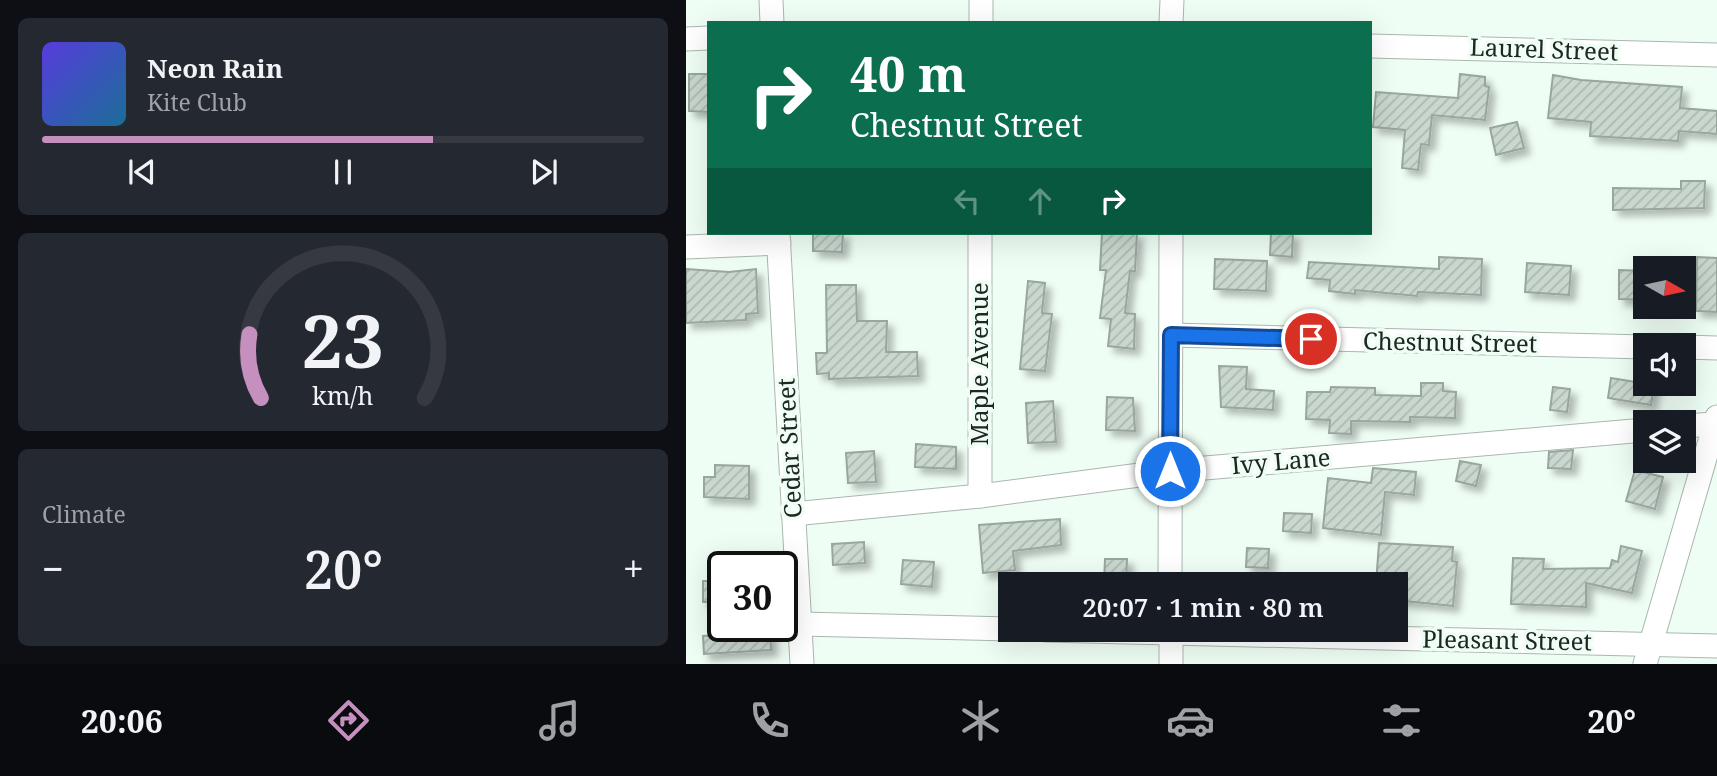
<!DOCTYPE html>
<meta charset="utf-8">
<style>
body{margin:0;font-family:"Noto Serif",serif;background:#242831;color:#f1f3f6;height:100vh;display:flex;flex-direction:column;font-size:26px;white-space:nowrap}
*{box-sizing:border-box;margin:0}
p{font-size:23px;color:#9ea1a6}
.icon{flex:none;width:38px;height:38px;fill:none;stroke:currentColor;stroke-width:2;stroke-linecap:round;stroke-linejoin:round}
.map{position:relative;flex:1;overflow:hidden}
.drawer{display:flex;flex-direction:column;gap:18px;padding:18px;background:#0d0f14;width:686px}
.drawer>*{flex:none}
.banner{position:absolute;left:21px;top:21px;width:665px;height:214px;border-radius:0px;box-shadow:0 7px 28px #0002;background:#0b6e4f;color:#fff;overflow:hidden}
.needle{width:46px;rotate:99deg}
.fabs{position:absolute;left:947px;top:256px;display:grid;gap:14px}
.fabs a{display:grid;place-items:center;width:63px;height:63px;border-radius:0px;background:#171b24;box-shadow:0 7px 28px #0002;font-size:35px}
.speed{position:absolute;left:21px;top:551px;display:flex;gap:14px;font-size:35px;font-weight:700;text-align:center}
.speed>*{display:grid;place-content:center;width:91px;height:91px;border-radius:50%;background:#171b24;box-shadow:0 7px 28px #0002;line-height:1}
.speed .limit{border:4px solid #111;border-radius:10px;background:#fff;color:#111}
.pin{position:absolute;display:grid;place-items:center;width:60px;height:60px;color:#fff;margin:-30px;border:4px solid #fff;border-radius:50%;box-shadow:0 2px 7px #0007}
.me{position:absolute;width:77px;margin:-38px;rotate:0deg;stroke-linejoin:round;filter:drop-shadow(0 0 5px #0008)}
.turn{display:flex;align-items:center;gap:24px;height:147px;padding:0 28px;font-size:32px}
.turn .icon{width:91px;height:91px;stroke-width:2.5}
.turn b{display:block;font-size:49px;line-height:60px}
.lanes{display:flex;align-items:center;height:66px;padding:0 28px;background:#0003;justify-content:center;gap:35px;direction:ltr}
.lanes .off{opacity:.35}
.big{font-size:52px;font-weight:600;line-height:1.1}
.drawer .widget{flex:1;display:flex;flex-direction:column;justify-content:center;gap:10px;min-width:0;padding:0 24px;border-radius:10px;background:#242831}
.drawer .dial{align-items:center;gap:0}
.dial svg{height:182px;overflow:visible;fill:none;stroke:#363941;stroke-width:7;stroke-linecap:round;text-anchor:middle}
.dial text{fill:#f1f3f6;stroke:none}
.song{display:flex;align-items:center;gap:21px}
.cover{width:84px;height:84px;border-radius:10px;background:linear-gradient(135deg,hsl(250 70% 55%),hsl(200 70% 35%))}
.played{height:7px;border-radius:4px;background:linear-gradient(90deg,#c590bd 65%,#363941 65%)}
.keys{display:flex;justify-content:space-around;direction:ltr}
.heat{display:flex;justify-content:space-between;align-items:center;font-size:38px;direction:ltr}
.trip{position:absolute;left:312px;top:572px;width:410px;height:70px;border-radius:0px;background:#171b24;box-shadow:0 7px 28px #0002;font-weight:600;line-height:70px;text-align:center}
.tab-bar{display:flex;height:112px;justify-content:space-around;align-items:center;background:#090b0e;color:#9ea1a6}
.tab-bar .icon{width:49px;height:49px}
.tab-bar .on{color:#c590bd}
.tab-bar b{font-size:32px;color:#f1f3f6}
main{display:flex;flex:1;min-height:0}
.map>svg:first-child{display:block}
.building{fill:url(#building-hatch);stroke:#99a69e;stroke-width:2;filter:url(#shadow)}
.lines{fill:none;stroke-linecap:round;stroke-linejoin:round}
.minor-casing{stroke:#aab7ae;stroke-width:25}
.minor{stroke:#fff;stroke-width:23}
.route-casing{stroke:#114b97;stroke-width:18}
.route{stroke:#1a73e8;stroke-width:12}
.labels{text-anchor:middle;stroke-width:7;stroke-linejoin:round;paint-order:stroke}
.street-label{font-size:24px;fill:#212623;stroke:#effef5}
</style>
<main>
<section class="drawer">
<div class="widget">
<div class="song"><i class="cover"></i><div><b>Neon Rain</b><p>Kite Club</p></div></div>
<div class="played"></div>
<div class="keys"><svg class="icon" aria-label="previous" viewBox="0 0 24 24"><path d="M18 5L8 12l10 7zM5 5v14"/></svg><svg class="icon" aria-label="pause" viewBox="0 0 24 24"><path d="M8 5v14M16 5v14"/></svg><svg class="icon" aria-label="next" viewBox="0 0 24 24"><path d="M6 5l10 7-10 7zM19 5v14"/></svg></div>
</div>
<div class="widget dial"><svg viewBox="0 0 100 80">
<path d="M14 69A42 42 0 1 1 86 69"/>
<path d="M14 69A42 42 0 0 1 9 41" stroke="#c590bd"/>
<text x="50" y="56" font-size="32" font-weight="700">23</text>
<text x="50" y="72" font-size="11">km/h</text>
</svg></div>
<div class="widget"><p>Climate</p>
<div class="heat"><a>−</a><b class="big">20°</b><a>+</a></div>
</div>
</section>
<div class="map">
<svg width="1031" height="664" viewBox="0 0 1031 664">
<defs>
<pattern id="building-hatch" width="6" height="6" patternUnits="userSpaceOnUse" patternTransform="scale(1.75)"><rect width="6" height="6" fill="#c9d7ce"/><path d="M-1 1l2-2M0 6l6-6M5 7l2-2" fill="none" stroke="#acb8b1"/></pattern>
<filter id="shadow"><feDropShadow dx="6" dy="6" stdDeviation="3.5" flood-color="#0004"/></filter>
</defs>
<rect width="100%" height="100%" fill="#effef5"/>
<!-- building -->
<g class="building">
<polygon points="3,74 23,74 23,112 3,111"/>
<polygon points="774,74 799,77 799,86 803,87 799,120 746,115 743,145 735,144 732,170 716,168 719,130 687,127 690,92 772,98"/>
<polygon points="867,75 895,80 996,87 994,108 1031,111 1031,134 993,131 992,141 904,136 905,122 862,118"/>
<polygon points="831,122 838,148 810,155 804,128"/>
<polygon points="995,181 1019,181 1018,208 927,210 927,188 995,189"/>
<polygon points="127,233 157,233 156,252 127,251"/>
<polygon points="416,233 451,233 449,271 444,271 439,313 449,314 448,349 422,346 425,319 414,318 420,270 414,270"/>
<polygon points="585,233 607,233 606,257 584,255"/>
<polygon points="753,257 796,259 795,295 732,292 731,296 669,290 669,294 643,291 644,280 621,278 623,262 753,269"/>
<polygon points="1011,257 1031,258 1031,312 1010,311"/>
<polygon points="529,259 581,261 580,291 528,289"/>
<polygon points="841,263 885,266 883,295 839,292"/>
<polygon points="0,269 43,272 70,269 72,313 60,314 60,320 0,323"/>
<polygon points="933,270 959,271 959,300 933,299"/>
<polygon points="342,281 359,283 356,313 366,314 359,371 334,369"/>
<polygon points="140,285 170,285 171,321 201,321 200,352 231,352 232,376 143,379 143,373 131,374 130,353 141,353"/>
<polygon points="533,366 561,367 560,389 588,391 587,410 535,407"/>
<polygon points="925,378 968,385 965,405 922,398"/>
<polygon points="735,383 757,383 757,391 770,392 769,418 724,417 724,422 665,421 665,434 643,433 644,420 620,419 621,392 644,392 645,387 689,388 689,395 735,396"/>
<polygon points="867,387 884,389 881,412 864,410"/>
<polygon points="421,397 447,398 449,431 420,430"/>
<polygon points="367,401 370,442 342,443 340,403"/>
<polygon points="230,444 270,447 270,469 229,467"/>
<polygon points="887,450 885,469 862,468 863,452"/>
<polygon points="188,451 190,482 162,483 160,453"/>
<polygon points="774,461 795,465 790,486 770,481"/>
<polygon points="29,465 63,466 63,499 18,497 18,477 29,477"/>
<polygon points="687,468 730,472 728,495 699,492 695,535 637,528 642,478 685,483"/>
<polygon points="949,470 977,477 969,509 940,501"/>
<polygon points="598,513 626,514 625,533 597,531"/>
<polygon points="374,519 375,545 327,551 329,570 297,573 293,525"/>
<polygon points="178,542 179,563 147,565 146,544"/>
<polygon points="693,543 767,547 766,561 771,562 767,606 709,600 709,584 690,584"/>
<polygon points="935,546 956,551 946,593 900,583 900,607 825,604 827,558 858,559 857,569 924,568 926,560 932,562"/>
<polygon points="561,548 583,549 582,568 560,567"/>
<polygon points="419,559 441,559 440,584 418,584"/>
<polygon points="217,560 248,562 246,587 215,584"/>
<rect x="17" y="581" width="20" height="21"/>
<polygon points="84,632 85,650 18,654 17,636"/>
</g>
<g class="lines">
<defs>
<g id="minor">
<polyline points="85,0 86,23"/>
<polyline points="295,23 295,0"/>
<polyline points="485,23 486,0"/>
<polyline points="0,39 23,38"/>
<polyline points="684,46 1031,55"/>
<polyline points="92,233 116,664"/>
<polyline points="0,247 93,243"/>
<polyline points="485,335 959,347"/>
<polyline points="998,347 1031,348"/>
<polyline points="998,426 1029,424"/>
<polyline points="294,496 294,233"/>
<polyline points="107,514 294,496 484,471 959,430"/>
<polyline points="484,584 485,233"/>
<polyline points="115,624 324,629"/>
<polyline points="360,630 1031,646"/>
<polyline points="485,664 485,630"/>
<polyline points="959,664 1031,417"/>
</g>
</defs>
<!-- minor casing -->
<use href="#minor" class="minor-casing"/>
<!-- minor -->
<use href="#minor" class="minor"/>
</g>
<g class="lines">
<defs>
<polyline id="route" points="484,471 485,335 625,339"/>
</defs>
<!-- route casing -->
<use href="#route" class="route-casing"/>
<!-- route -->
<use href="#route" class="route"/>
</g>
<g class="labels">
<!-- street labels -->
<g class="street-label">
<text transform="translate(858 50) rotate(2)" y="8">Laurel Street</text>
<text transform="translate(764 343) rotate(1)" y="8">Chestnut Street</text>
<text transform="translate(294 364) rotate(-90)" y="8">Maple Avenue</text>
<text transform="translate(104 448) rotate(-93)" y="8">Cedar Street</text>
<text transform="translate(595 462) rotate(-5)" y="8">Ivy Lane</text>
<text transform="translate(821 641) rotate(1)" y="8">Pleasant Street</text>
</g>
</g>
</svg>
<div class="fabs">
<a><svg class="needle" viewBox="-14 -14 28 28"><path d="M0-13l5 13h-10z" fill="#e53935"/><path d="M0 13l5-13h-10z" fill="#9ea1a6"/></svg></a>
<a><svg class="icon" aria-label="sound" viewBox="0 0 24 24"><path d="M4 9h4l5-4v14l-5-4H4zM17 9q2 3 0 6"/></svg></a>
<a><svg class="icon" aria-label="layers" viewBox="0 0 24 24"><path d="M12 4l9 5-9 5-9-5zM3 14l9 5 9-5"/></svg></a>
</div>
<div class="speed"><div class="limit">30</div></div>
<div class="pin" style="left:625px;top:339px;background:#d93025"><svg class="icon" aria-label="arrive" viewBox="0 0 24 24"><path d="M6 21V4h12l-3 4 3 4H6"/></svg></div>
<svg class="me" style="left:484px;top:471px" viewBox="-20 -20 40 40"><circle r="17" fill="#1a73e8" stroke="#fff" stroke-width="3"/><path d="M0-11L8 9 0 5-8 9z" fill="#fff"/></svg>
<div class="trip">20:07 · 1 min · 80 m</div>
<div class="banner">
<div class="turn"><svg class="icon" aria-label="right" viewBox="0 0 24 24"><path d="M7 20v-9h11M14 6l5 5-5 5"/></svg><div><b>40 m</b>Chestnut Street</div></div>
<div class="lanes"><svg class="icon off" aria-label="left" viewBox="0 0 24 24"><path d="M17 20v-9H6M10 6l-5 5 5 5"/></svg><svg class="icon off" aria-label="ahead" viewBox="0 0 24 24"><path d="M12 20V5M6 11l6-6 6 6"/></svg><svg class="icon" aria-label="right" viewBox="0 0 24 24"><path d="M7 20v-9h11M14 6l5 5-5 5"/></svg></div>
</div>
</div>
</main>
<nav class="tab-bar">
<b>20:06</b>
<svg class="icon on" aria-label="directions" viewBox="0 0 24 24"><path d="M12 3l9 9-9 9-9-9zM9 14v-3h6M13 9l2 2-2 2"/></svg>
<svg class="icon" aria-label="music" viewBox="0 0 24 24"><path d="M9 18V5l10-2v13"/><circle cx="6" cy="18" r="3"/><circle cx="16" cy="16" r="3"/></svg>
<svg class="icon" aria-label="phone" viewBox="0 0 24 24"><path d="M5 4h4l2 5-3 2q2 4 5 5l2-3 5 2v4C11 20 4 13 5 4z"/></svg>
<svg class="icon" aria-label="climate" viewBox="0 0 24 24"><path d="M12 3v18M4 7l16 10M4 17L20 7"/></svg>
<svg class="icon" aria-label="car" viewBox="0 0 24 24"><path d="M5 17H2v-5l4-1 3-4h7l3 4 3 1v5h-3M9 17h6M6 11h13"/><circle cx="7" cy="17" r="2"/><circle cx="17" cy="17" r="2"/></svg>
<svg class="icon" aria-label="filters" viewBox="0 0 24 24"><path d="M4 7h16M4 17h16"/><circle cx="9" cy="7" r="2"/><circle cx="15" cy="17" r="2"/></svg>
<b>20°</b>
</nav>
